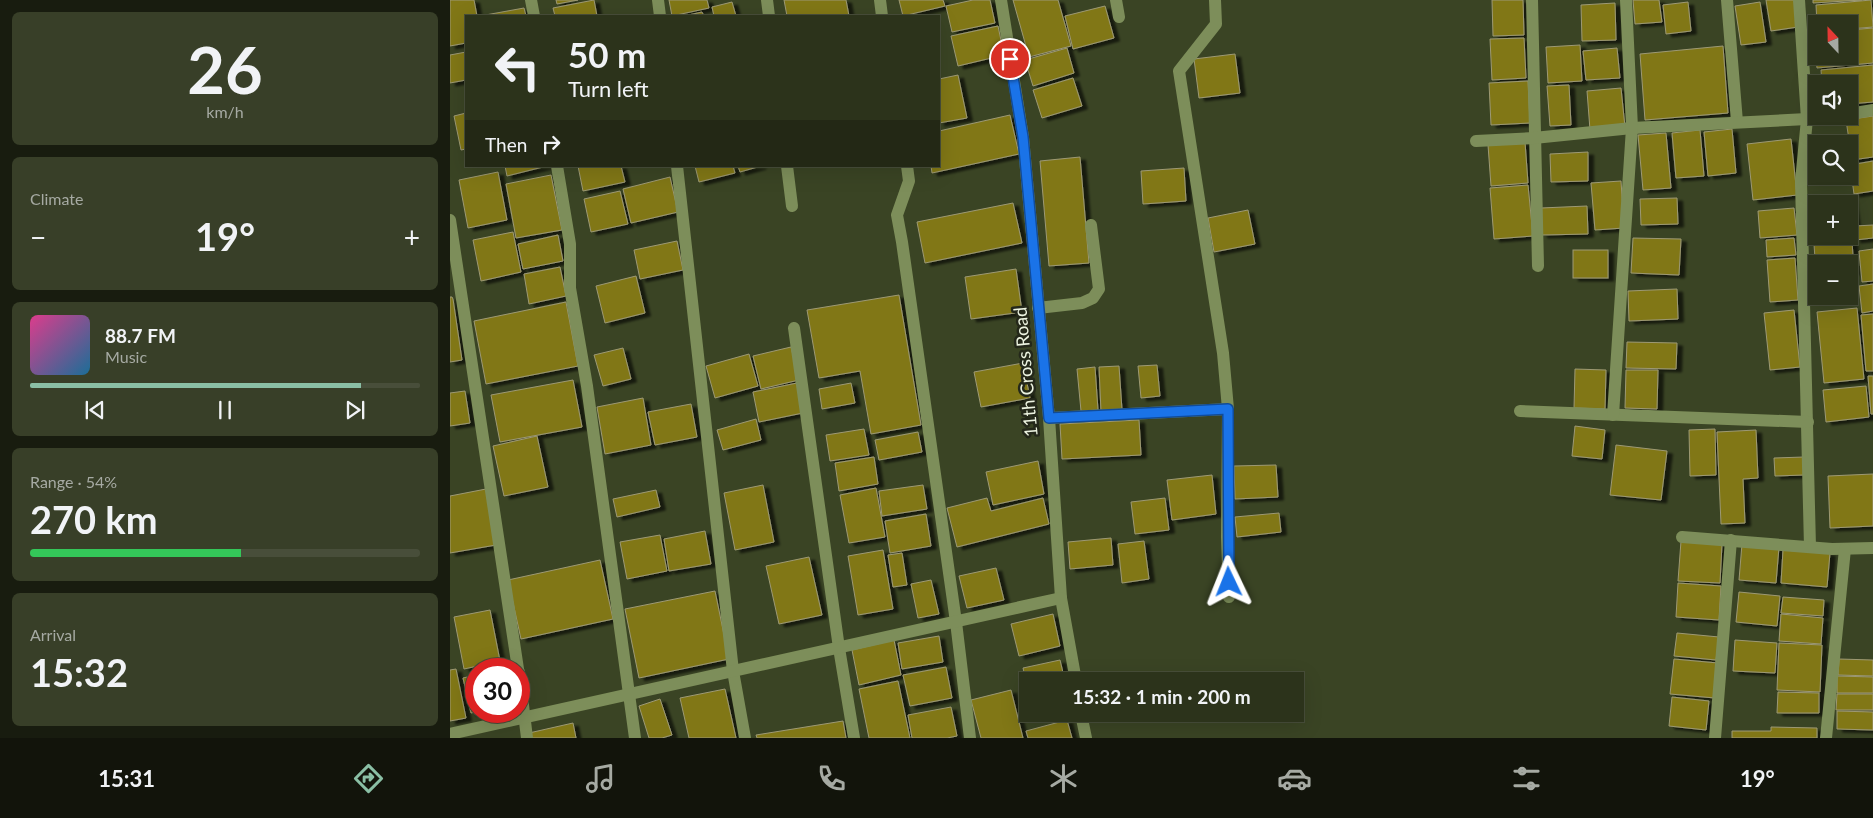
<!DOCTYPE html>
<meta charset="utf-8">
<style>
body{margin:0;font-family:Lato,sans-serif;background:#383f28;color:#f1f3f6;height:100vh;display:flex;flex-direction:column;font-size:19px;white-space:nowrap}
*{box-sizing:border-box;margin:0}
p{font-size:16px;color:#a6aaa3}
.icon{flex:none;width:28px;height:28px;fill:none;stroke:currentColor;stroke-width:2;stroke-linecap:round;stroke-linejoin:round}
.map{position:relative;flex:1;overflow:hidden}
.drawer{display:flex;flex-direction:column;gap:12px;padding:12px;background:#181c0f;width:450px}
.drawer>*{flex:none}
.hud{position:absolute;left:15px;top:15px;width:475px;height:152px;border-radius:0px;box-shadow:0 5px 20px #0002,0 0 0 1px #484e3a;background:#2c331b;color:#f1f3f6;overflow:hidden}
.needle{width:32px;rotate:338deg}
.fabs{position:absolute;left:1358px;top:15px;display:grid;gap:10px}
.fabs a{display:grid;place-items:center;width:50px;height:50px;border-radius:0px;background:#2c331b;box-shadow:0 5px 20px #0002,0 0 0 1px #484e3a;font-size:25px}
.speed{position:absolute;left:15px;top:658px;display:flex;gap:10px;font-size:25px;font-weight:700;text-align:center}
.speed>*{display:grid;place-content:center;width:65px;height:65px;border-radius:50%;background:#2c331b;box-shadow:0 5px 20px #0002,0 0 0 1px #484e3a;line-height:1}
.speed .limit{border:8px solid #d22;background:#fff;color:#111}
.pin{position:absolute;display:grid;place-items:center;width:42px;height:42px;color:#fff;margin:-21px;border:2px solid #fff;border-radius:50%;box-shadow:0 1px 5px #0007}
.me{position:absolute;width:55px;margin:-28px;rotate:358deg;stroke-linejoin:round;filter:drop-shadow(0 0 4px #0008)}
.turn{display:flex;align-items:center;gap:18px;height:105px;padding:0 20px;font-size:22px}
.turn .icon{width:65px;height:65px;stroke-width:2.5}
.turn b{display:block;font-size:35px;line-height:42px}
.then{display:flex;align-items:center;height:48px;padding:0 20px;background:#0003;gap:10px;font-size:19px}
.big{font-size:38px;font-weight:700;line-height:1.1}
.drawer .widget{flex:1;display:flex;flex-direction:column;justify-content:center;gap:8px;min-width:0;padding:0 18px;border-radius:8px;background:#383f28}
.drawer .dial{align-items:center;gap:0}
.dial b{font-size:65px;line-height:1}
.song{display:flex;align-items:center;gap:15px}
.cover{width:60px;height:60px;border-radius:8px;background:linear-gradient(135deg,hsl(330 70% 55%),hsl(200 70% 35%))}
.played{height:5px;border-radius:2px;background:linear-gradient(90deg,#8abfa5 85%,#484e3a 85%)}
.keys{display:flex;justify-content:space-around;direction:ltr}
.heat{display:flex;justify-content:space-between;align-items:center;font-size:28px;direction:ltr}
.charge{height:8px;border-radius:4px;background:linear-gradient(90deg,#34c759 54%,#484e3a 0)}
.trip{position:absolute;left:569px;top:672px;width:285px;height:50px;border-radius:0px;background:#2c331b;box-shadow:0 5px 20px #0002,0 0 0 1px #484e3a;font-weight:700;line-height:50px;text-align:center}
.tab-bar{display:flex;height:80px;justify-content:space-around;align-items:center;background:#12140b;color:#a6aaa3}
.tab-bar .icon{width:35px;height:35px}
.tab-bar .active{color:#8abfa5}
.tab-bar b{font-size:22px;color:#f1f3f6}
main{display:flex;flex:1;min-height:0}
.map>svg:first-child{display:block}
.building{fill:#817718;stroke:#9d9974;filter:url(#shadow)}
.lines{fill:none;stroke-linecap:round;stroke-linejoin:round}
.minor{stroke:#7d8e5a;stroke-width:12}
.route-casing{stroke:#114b97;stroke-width:12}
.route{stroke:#1a73e8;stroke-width:9}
.labels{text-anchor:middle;stroke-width:5;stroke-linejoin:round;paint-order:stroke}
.street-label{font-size:18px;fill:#ecf3e0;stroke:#24281a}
</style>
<main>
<section class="drawer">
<div class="widget dial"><b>26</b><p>km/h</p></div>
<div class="widget"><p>Climate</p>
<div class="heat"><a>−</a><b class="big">19°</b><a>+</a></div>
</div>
<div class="widget">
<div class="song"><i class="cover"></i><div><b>88.7 FM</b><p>Music</p></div></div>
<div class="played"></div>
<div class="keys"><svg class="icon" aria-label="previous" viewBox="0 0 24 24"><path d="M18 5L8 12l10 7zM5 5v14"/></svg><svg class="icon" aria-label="pause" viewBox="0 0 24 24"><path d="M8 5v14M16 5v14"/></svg><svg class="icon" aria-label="next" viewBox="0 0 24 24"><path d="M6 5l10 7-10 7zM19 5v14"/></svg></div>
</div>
<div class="widget"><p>Range · 54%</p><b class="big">270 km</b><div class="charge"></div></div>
<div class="widget"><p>Arrival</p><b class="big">15:32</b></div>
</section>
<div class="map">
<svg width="1423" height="738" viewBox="0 0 1423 738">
<defs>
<filter id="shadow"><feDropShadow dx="5.5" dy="3" stdDeviation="1" flood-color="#0009"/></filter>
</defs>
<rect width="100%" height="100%" fill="#3a4424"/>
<!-- building -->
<g class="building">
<polygon points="0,0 24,0 27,16 16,16 16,43 0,46"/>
<polygon points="106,0 128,0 107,4"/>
<polygon points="144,0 147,16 105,16 103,8"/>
<polygon points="219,0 257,0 259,8 222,16"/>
<polygon points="334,0 396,0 399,16 337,16"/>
<polygon points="449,0 493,0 495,6 453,16"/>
<polygon points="523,0 540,0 545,23 502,32 496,6"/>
<polygon points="563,0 608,0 621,46 579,57"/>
<polygon points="1042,0 1073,0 1074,35 1043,36"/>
<polygon points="1183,0 1209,0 1212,22 1185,24"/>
<polygon points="1316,0 1344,0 1348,27 1321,31"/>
<polygon points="1363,0 1412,0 1363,3"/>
<polygon points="1421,0 1423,27 1399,29 1399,24 1367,24 1366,5"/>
<polygon points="282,2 286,16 264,16 262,7"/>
<polygon points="1238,2 1241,31 1216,34 1213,5"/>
<polygon points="1310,2 1316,42 1291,45 1285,6"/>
<polygon points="1165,3 1166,40 1132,41 1131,5"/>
<polygon points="655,6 664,38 623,49 615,16"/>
<polygon points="74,8 76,16 30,16"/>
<polygon points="252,12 254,16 234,16"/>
<polygon points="548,26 554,55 508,66 501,36"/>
<polygon points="1423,28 1423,63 1367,68 1364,34 1366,33 1366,56 1399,56 1399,30"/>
<polygon points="1074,38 1076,78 1042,80 1040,39"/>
<polygon points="1130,45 1132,81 1098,83 1096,47"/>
<polygon points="1273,46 1278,113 1195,120 1190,54"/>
<polygon points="617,48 624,73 583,86 575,60"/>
<polygon points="1167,48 1170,78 1136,80 1133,51"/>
<polygon points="16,52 16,80 0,83 0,55"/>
<polygon points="785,54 790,93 749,98 744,59"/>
<polygon points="1423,65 1423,102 1399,104 1399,84 1372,84 1371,70"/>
<polygon points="508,75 517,118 489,123 489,79"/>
<polygon points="623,78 632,106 592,118 583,90"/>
<polygon points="1078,81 1080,123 1041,125 1039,83"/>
<polygon points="1119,85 1121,125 1100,126 1097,86"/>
<polygon points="1171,88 1175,127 1140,130 1137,91"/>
<polygon points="16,113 16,149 11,150 4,116"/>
<polygon points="560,115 569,154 482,173 481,166 489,166 489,131"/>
<polygon points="1423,116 1423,157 1402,160 1396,120"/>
<polygon points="1282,129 1286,173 1258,176 1254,132"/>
<polygon points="1250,130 1254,176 1226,178 1222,133"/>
<polygon points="1216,133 1221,188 1193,190 1188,135"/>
<polygon points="1341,139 1347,195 1303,200 1297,144"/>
<polygon points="1075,142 1078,183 1041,186 1038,145"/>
<polygon points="1138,152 1138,181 1101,182 1100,154"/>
<polygon points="630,157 639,263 599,266 590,161"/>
<polygon points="1423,161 1423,191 1404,194 1400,165"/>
<polygon points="55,166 97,166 57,176"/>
<polygon points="128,166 171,166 175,182 133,191"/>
<polygon points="245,166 283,166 285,173 249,182"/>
<polygon points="288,166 311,166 290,172"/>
<polygon points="734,168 736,201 693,204 691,171"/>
<polygon points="48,172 57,220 18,228 9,180"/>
<polygon points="101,175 112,230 66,238 56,184"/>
<polygon points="220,177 228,212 181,223 173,189"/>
<polygon points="1171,181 1174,228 1145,230 1141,183"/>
<polygon points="1078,185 1083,236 1044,239 1040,188"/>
<polygon points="170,191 178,224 141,232 134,199"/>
<polygon points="1401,195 1405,225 1399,225 1399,204 1366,204 1366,229 1363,229 1361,199"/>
<polygon points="1227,198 1228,224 1191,225 1190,199"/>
<polygon points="563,203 572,243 475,263 467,222"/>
<polygon points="1137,206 1138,234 1092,235 1091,208"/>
<polygon points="1344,208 1347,235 1310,238 1308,211"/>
<polygon points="798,210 805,244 764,252 758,218"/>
<polygon points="1423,225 1423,238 1405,240 1405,226"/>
<polygon points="63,232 71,272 31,281 23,240"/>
<polygon points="108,235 113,261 73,269 68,244"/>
<polygon points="1183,238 1231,239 1229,275 1181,273"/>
<polygon points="1344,238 1346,255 1317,257 1316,240"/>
<polygon points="227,241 233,270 190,279 184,250"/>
<polygon points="1402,241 1404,272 1399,272 1399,264 1366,264 1366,274 1364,244"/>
<polygon points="1423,249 1423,281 1412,282 1409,251"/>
<rect x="1123" y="250" width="35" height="28"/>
<polygon points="1345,258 1348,300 1320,302 1317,260"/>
<polygon points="110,267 116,296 79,304 74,274"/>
<polygon points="566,269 572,312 521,319 515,277"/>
<polygon points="186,276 195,313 155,323 146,286"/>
<polygon points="1423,284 1423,311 1412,313 1409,286"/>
<polygon points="1227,289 1228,319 1179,321 1178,291"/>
<polygon points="449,295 471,425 421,434 410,371 369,378 357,310"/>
<polygon points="0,297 2,297 3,299 12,360 0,362"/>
<polygon points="116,302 128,366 36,384 24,321"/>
<polygon points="1407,308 1414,379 1374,383 1367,312"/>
<polygon points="1344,310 1350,367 1320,370 1314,313"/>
<polygon points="1423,314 1423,371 1416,371 1411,315"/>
<polygon points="1177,342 1227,343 1226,369 1176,368"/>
<polygon points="341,347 349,380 311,389 303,356"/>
<polygon points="173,348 181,379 153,386 144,355"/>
<polygon points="299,354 308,386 265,398 256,366"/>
<polygon points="573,363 580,398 531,407 524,372"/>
<polygon points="707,365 710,396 691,398 688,366"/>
<polygon points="669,366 672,410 651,412 649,367"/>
<polygon points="645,367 648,410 631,411 627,369"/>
<polygon points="1125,369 1156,370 1155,409 1124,408"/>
<polygon points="1176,370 1208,370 1207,409 1175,408"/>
<polygon points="1418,376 1423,376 1423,414 1421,414"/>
<polygon points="123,380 132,427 50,442 41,395"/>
<polygon points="347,383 353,413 309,422 303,392"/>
<polygon points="401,383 405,403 372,409 369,389"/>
<polygon points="1416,386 1419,417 1376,422 1373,390"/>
<polygon points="15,391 20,423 0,426 0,393"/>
<polygon points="193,398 201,445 155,454 147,407"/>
<polygon points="241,404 247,437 205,445 198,412"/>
<polygon points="306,419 311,440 273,450 267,430"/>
<polygon points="689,420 691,455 612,459 610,424"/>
<polygon points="1125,426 1155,430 1152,459 1122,456"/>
<polygon points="414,429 419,455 380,461 376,435"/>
<polygon points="1265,429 1266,475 1240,476 1239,430"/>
<polygon points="1306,430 1308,478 1293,479 1295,523 1271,524 1267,432"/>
<polygon points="468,432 472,452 429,460 425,440"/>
<polygon points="87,436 98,487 54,496 43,446"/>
<polygon points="1166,445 1217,451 1211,500 1160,495"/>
<polygon points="424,457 428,484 389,491 385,463"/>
<polygon points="1354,457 1354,475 1325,476 1324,458"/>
<polygon points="588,461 594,494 543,505 536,472"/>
<polygon points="826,465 828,497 785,499 784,466"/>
<polygon points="1423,474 1423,526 1380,528 1378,476"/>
<polygon points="762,475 766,514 722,520 717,480"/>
<polygon points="313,485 324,542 285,550 274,493"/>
<polygon points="473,485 477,509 432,516 429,491"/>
<polygon points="426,488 435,537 399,543 390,495"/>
<polygon points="36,489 46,545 0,553 0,496"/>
<polygon points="206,490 210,507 167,517 163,499"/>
<polygon points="537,498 541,511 593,498 599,524 507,547 497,508"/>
<polygon points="715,498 719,530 685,534 681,502"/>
<polygon points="829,513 831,532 787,537 785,517"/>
<polygon points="476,514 481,546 440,553 435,521"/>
<polygon points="255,531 261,564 219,571 214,539"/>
<polygon points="210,535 217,571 177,579 170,542"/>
<polygon points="661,538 663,565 620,569 618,542"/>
<polygon points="694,541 699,579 672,583 668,544"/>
<polygon points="1231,541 1272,544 1270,583 1228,581"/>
<polygon points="1292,544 1329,547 1326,583 1289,580"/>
<polygon points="433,550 443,609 408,615 398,556"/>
<polygon points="1333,550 1380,553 1377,587 1331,583"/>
<polygon points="452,553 457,585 443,587 438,555"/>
<polygon points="359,557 372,615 329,624 316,566"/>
<polygon points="150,560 163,619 71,639 58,580"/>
<polygon points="546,568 554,600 517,608 509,576"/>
<polygon points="481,580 489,614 468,618 461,584"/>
<polygon points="1228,583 1271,586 1269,620 1226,617"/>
<polygon points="265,591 279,659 189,678 175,609"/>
<polygon points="1289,592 1330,596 1327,626 1286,622"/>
<polygon points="1333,597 1374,600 1373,616 1331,613"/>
<polygon points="40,610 50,661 14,669 4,617"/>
<polygon points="603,614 610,646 569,656 561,624"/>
<polygon points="1331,614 1373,618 1371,644 1329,641"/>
<polygon points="1227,633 1269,637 1266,660 1224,656"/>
<polygon points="489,636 493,662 452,669 448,643"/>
<polygon points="444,640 451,675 409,685 402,650"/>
<polygon points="1285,640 1327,643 1325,673 1283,671"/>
<polygon points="1329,643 1372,645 1370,692 1327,690"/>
<polygon points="1224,659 1268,663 1265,698 1220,694"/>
<polygon points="1389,659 1423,660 1423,676 1388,675"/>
<polygon points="610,660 615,681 578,681 578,689 573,668"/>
<polygon points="496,667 502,698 460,706 453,675"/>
<polygon points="6,669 16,718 0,721 0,670"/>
<polygon points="26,675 26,711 30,711 21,713 13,678"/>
<polygon points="1387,676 1423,677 1423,693 1387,693"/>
<polygon points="448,681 460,738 419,738 409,689"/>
<polygon points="275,689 286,738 239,738 230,698"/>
<polygon points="561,690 573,738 531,738 521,700"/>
<polygon points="1328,692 1369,693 1369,713 1327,713"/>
<polygon points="1387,694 1423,694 1423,710 1386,710"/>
<polygon points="1222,697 1259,701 1256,730 1219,726"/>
<polygon points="210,699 222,735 212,738 199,738 189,706"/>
<polygon points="501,707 507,736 497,738 462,738 458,715"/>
<polygon points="1387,711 1423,712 1423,730 1387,729"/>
<polygon points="617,720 622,738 578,738 576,731"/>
<polygon points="393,721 396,738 307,738 306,735"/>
<polygon points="123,723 126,738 80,738 79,733"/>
<polygon points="1321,727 1367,728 1367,738 1282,738 1282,731 1321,731"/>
</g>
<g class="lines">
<!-- minor -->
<g class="minor">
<polyline points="81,0 84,16"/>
<polyline points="208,0 210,16"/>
<polyline points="317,0 319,16"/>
<polyline points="430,0 432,16"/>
<polyline points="551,0 573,137 599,418 611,598 626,681"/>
<polyline points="666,0 669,17"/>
<polyline points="765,0 766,24 729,71 773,353 778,409 777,537 779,597"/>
<polyline points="1082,0 1088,266"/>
<polyline points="1277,0 1287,122"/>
<polyline points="1349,0 1357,119 1351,181 1360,547"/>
<polyline points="1399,114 1423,110"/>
<polyline points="1026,141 1084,138 1182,128 1357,119 1377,116"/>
<polyline points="107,166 120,244 120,288 137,386 185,738"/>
<polyline points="227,166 283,671 295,738"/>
<polyline points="337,166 342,206"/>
<polyline points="457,166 459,181 447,215 452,242 506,622 520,738"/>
<polyline points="0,220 68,669"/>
<polyline points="588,308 632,303 643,298 649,289 641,225"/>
<polyline points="344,328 389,648 404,738"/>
<polyline points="1070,411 1358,422"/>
<polyline points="1163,415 1182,128 1176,0"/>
<polyline points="599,418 778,409"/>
<polyline points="1232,537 1382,549 1423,548"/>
<polyline points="69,672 77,738"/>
<polyline points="631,714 636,738"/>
<polyline points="0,734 611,598"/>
<polyline points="1265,738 1281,540"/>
<polyline points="1376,738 1395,549"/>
</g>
</g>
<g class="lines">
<defs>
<polyline id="route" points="560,59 573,137 599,418 778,409 779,582"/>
</defs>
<!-- route casing -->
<use href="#route" class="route-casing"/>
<!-- route -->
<use href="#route" class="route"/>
</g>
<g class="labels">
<!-- street labels -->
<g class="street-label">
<text transform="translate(576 372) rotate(-95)" y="6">11th Cross Road</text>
</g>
</g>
</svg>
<div class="fabs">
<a><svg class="needle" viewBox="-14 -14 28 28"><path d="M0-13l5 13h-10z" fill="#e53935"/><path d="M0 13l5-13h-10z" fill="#a6aaa3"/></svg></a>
<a><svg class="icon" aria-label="sound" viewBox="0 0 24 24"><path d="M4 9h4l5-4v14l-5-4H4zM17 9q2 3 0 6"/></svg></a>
<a><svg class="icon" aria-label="search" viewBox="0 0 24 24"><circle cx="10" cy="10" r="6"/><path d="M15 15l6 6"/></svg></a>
<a>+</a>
<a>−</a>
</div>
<div class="speed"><div class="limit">30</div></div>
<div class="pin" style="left:560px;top:59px;background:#d93025"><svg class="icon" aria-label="arrive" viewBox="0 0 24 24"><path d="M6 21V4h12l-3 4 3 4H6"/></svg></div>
<svg class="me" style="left:779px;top:582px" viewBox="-20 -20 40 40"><path d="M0-17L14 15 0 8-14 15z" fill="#1a73e8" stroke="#fff" stroke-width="4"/></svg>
<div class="trip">15:32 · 1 min · 200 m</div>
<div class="hud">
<div class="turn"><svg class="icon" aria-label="left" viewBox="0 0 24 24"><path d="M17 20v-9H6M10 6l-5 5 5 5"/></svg><div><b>50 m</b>Turn left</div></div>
<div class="then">Then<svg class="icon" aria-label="right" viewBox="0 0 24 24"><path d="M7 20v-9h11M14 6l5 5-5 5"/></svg></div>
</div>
</div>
</main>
<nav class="tab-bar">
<b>15:31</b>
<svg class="icon active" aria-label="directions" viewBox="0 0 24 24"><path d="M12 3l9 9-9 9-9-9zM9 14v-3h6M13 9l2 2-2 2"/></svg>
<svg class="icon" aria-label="music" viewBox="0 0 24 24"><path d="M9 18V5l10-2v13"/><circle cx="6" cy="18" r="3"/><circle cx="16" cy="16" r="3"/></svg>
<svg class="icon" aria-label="phone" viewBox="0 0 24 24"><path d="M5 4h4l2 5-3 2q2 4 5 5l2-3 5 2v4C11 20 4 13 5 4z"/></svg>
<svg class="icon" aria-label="climate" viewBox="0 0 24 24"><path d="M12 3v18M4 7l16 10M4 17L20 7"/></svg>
<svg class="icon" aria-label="car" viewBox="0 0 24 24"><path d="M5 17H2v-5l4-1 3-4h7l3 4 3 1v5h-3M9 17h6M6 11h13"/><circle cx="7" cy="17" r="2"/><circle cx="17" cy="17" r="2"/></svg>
<svg class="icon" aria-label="filters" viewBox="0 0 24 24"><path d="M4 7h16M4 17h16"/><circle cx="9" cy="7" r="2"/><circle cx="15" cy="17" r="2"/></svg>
<b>19°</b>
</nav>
